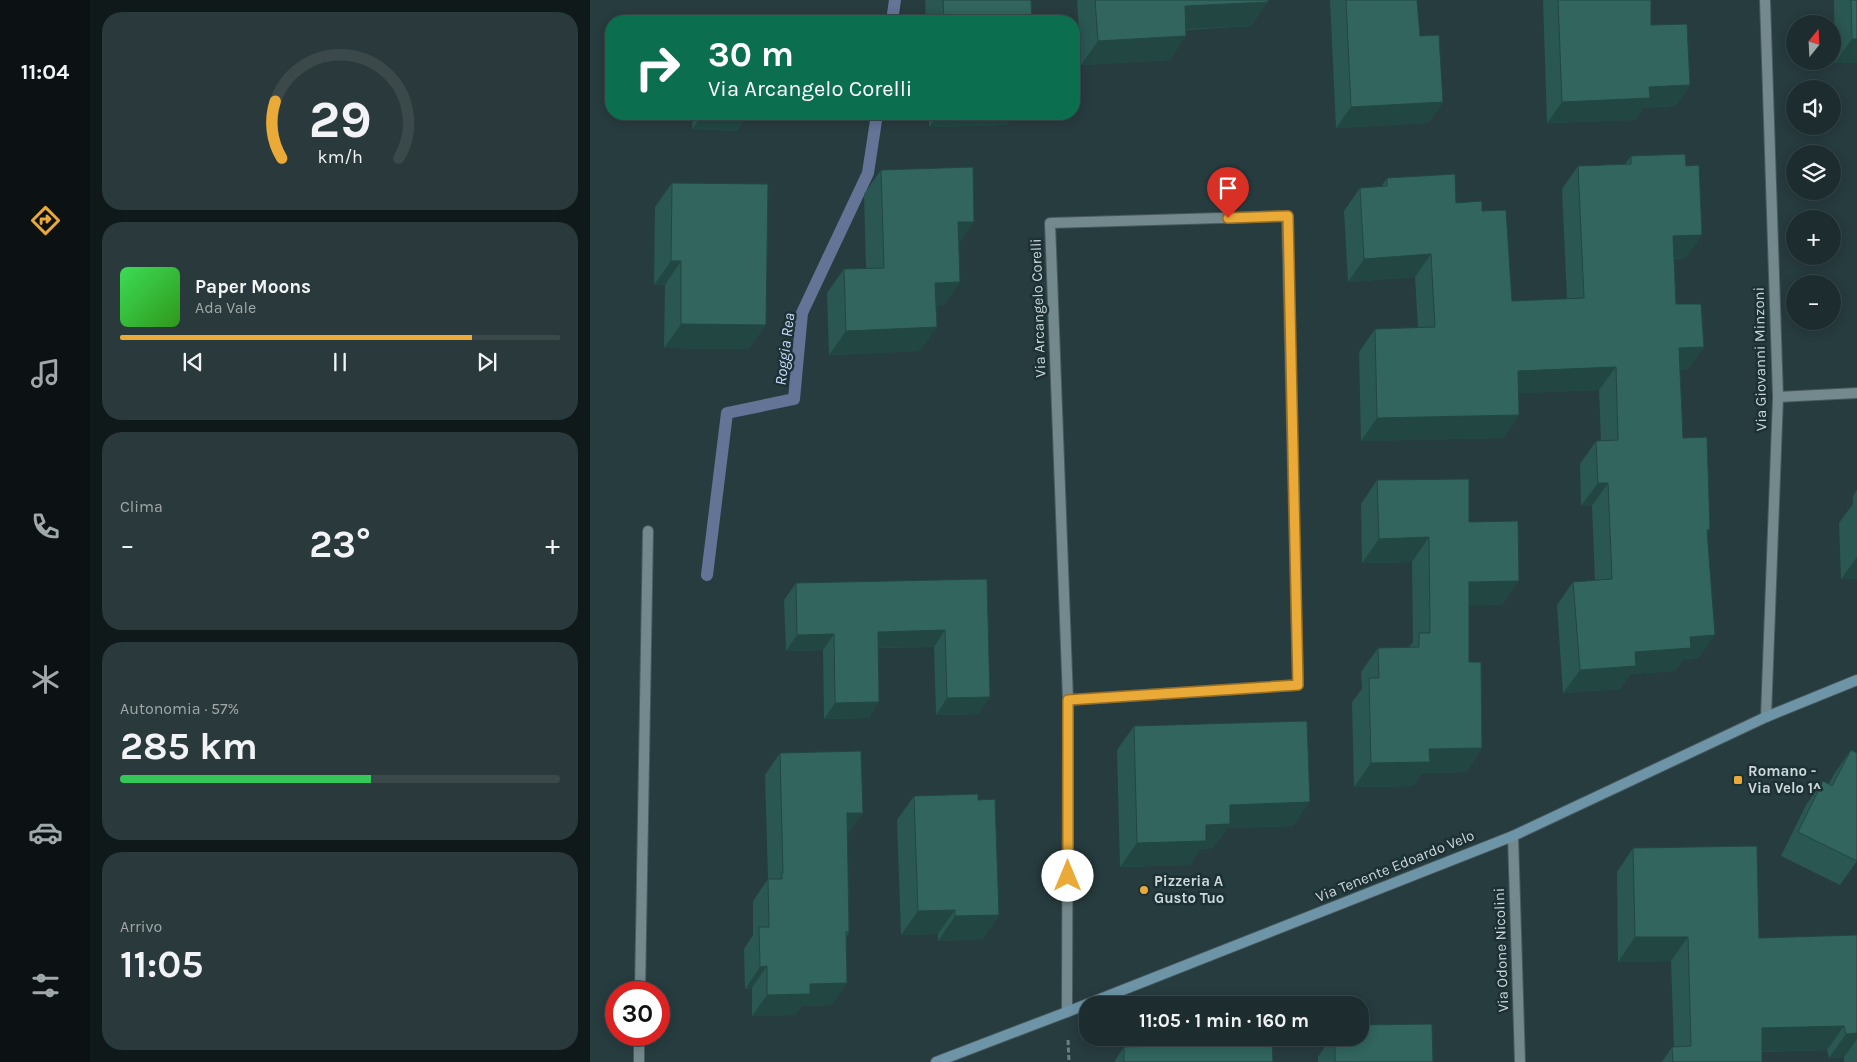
<!DOCTYPE html>
<html lang="it">
<meta charset="utf-8">
<style>
body{margin:0;font-family:Karla,sans-serif;background:#2a393b;color:#f1f3f6;height:100vh;display:flex;flex-direction:column;font-size:19px;white-space:nowrap}
*{box-sizing:border-box;margin:0}
p{font-size:16px;color:#a0a8aa}
.icon{flex:none;width:28px;height:28px;fill:none;stroke:currentColor;stroke-width:2;stroke-linecap:round;stroke-linejoin:round}
.map{position:relative;flex:1;overflow:hidden}
.panel{display:flex;flex-direction:column;gap:12px;padding:12px;background:#10191a;width:500px}
.panel>*{flex:none}
.banner{position:absolute;left:15px;top:15px;width:475px;height:105px;border-radius:20px;box-shadow:0 2px 12px #0003,0 0 0 1px #3b494b;background:#0b6e4f;color:#fff;overflow:hidden}
.needle{width:32px;rotate:18deg}
.controls{position:absolute;left:1196px;top:15px;display:grid;gap:10px}
.controls a{display:grid;place-items:center;width:55px;height:55px;border-radius:50%;background:#1d2d2f;box-shadow:0 2px 12px #0003,0 0 0 1px #3b494b;font-size:25px}
.speed{position:absolute;left:15px;top:981px;display:flex;gap:10px;font-size:25px;font-weight:700;text-align:center}
.speed>*{display:grid;place-content:center;width:65px;height:65px;border-radius:50%;background:#1d2d2f;box-shadow:0 2px 12px #0003,0 0 0 1px #3b494b;line-height:1}
.speed .limit{border:8px solid #d22;background:#fff;color:#111}
.pin{position:absolute;display:grid;place-items:center;width:42px;height:42px;color:#fff;margin:-51px -21px;border-radius:50% 50% 50% 0;rotate:-45deg;box-shadow:0 0 5px #0007}
.pin .icon{rotate:45deg}
.me{position:absolute;width:55px;margin:-28px;rotate:0deg;stroke-linejoin:round;filter:drop-shadow(0 0 4px #0008)}
.turn{display:flex;align-items:center;gap:18px;height:105px;padding:0 20px;font-size:22px}
.turn .icon{width:65px;height:65px;stroke-width:2.5}
.turn b{display:block;font-size:35px;line-height:42px}
.big{font-size:38px;font-weight:700;line-height:1.1}
.panel .card{flex:1;display:flex;flex-direction:column;justify-content:center;gap:8px;min-width:0;padding:0 18px;border-radius:20px;background:#2a393b}
.panel .dial{align-items:center;gap:0}
.dial svg{height:130px;overflow:visible;fill:none;stroke:#3b494b;stroke-width:7;stroke-linecap:round;text-anchor:middle}
.dial text{fill:#f1f3f6;stroke:none}
.song{display:flex;align-items:center;gap:15px}
.cover{width:60px;height:60px;border-radius:8px;background:linear-gradient(135deg,hsl(130 70% 55%),hsl(110 70% 35%))}
.played{height:5px;border-radius:2px;background:linear-gradient(90deg,#e9aa38 80%,#3b494b 80%)}
.keys{display:flex;justify-content:space-around;direction:ltr}
.heat{display:flex;justify-content:space-between;align-items:center;font-size:28px;direction:ltr}
.charge{height:8px;border-radius:4px;background:linear-gradient(90deg,#34c759 57%,#3b494b 0)}
.trip{position:absolute;left:489px;top:996px;width:290px;height:50px;border-radius:20px;background:#1d2d2f;box-shadow:0 2px 12px #0003,0 0 0 1px #3b494b;font-weight:700;line-height:50px;text-align:center}
main{display:flex;flex:1;min-height:0}
.menu{display:flex;flex-direction:column;width:90px;justify-content:space-around;align-items:center;background:#0c1213;color:#a0a8aa}
.menu .icon{width:35px;height:35px}
.menu .current{color:#e9aa38}
.menu b{font-size:22px;color:#f1f3f6}
.map>svg:first-child{display:block}
.lines{fill:none;stroke-linecap:round;stroke-linejoin:round}
.stream{stroke:#647497;stroke-width:12}
.lane-casing{stroke:#48595c;stroke-width:12}
.street-casing{stroke:#48595c;stroke-width:12}
.secondary-casing{stroke:#48595c;stroke-width:12}
.path{stroke:#6d7e81;stroke-width:3;stroke-dasharray:5 2.5;stroke-linecap:butt}
.lane{stroke:#73898d;stroke-width:10}
.street{stroke:#73898d;stroke-width:10}
.secondary{stroke:#6d95a7;stroke-width:10}
.wall{fill:#2a5751}
.shaded-wall{fill:#224742}
.building{fill:#31655e;stroke:#224742}
.route-casing{stroke:#976e24;stroke-width:12}
.route{stroke:#e9aa38;stroke-width:9}
.poi-dot{fill:#e9aa38;stroke:#1d3135;stroke-width:2}
.labels{text-anchor:middle;stroke-width:5;stroke-linejoin:round;paint-order:stroke}
.street-label{font-size:15px;fill:#ccd8da;stroke:#1d3135}
.poi-label{font-size:15px;font-weight:bold;fill:#ccd8da;stroke:#1d3135;text-anchor:start}
.water-label{font-size:16px;font-style:italic;fill:#c9dbfe;stroke:#1d3135}
</style>
<main>
<nav class="menu">
<b>11:04</b>
<svg class="icon current" aria-label="directions" viewBox="0 0 24 24"><path d="M12 3l9 9-9 9-9-9zM9 14v-3h6M13 9l2 2-2 2"/></svg>
<svg class="icon" aria-label="music" viewBox="0 0 24 24"><path d="M9 18V5l10-2v13"/><circle cx="6" cy="18" r="3"/><circle cx="16" cy="16" r="3"/></svg>
<svg class="icon" aria-label="phone" viewBox="0 0 24 24"><path d="M5 4h4l2 5-3 2q2 4 5 5l2-3 5 2v4C11 20 4 13 5 4z"/></svg>
<svg class="icon" aria-label="climate" viewBox="0 0 24 24"><path d="M12 3v18M4 7l16 10M4 17L20 7"/></svg>
<svg class="icon" aria-label="car" viewBox="0 0 24 24"><path d="M5 17H2v-5l4-1 3-4h7l3 4 3 1v5h-3M9 17h6M6 11h13"/><circle cx="7" cy="17" r="2"/><circle cx="17" cy="17" r="2"/></svg>
<svg class="icon" aria-label="filters" viewBox="0 0 24 24"><path d="M4 7h16M4 17h16"/><circle cx="9" cy="7" r="2"/><circle cx="15" cy="17" r="2"/></svg>
</nav>
<section class="panel">
<div class="card dial"><svg viewBox="0 0 100 80">
<path d="M14 69A42 42 0 1 1 86 69"/>
<path d="M14 69A42 42 0 0 1 10 34" stroke="#e9aa38"/>
<text x="50" y="56" font-size="32" font-weight="700">29</text>
<text x="50" y="72" font-size="11">km/h</text>
</svg></div>
<div class="card">
<div class="song"><i class="cover"></i><div><b>Paper Moons</b><p>Ada Vale</p></div></div>
<div class="played"></div>
<div class="keys"><svg class="icon" aria-label="previous" viewBox="0 0 24 24"><path d="M18 5L8 12l10 7zM5 5v14"/></svg><svg class="icon" aria-label="pause" viewBox="0 0 24 24"><path d="M8 5v14M16 5v14"/></svg><svg class="icon" aria-label="next" viewBox="0 0 24 24"><path d="M6 5l10 7-10 7zM19 5v14"/></svg></div>
</div>
<div class="card"><p>Clima</p>
<div class="heat"><a>−</a><b class="big">23°</b><a>+</a></div>
</div>
<div class="card"><p>Autonomia · 57%</p><b class="big">285 km</b><div class="charge"></div></div>
<div class="card"><p>Arrivo</p><b class="big">11:05</b></div>
</section>
<div class="map">
<svg width="1267" height="1062" viewBox="0 0 1267 1062">
<rect width="100%" height="100%" fill="#273c3f"/>
<g class="lines">
<!-- stream -->
<g class="stream">
<polyline points="302,21 305,0"/>
<polyline points="117,575 137,413 204,399 212,313 278,173 287,114"/>
</g>
<defs>
<g id="lane">
<polyline points="50,992 58,531"/>
<polyline points="49,1062 49,1035"/>
</g>
<g id="street">
<polyline points="1175,0 1188,397 1176,717"/>
<polyline points="1188,397 1267,393"/>
<polyline points="923,836 930,1062"/>
<polyline points="477,1012 478,700 460,223 697,216 708,685 478,700"/>
</g>
<polyline id="secondary" points="346,1062 477,1012 923,836 1176,717 1267,680"/>
</defs>
<!-- lane casing -->
<use href="#lane" class="lane-casing"/>
<!-- street casing -->
<use href="#street" class="street-casing"/>
<!-- secondary casing -->
<use href="#secondary" class="secondary-casing"/>
<!-- path -->
<polyline class="path" points="478,1040 479,1062"/>
<!-- lane -->
<use href="#lane" class="lane"/>
<!-- street -->
<use href="#street" class="street"/>
<!-- secondary -->
<use href="#secondary" class="secondary"/>
</g>
<!-- wall -->
<g class="wall">
<polygon points="335,0 441,0 442,21 336,21"/>
<polygon points="487,0 678,0 661,26 596,30 580,60 491,65"/>
<polygon points="740,0 827,0 830,36 853,102 838,123 746,128"/>
<polygon points="953,0 1061,0 1061,25 1100,85 1085,106 1053,108 1045,120 957,123"/>
<polygon points="1244,0 1267,0 1267,63 1245,63"/>
<polygon points="79,16 163,21 75,21"/>
<polygon points="103,114 158,114 147,131 102,129"/>
<polygon points="339,114 424,114 416,125 339,127"/>
<polygon points="1041,156 1096,258 1084,259 1086,304 1114,347 1097,370 1090,370 1093,438 1120,529 1117,533 1109,658 1093,659 1085,671 1040,674 1030,689 973,693 967,605 983,582 1005,580 1002,506 991,506 990,464 1006,441 1011,441 1009,390 929,393 929,415 913,438 771,441 769,352 785,329 828,328 825,277 758,282 754,211 770,188 791,187 797,178 892,211 922,301 977,299 972,189 988,166 1035,164"/>
<polygon points="291,170 369,244 370,282 353,306 346,306 330,351 239,355 237,293 254,269 276,268 274,194"/>
<polygon points="82,183 159,349 74,348 75,285 64,285 65,207"/>
<polygon points="787,480 879,522 912,605 879,605 879,662 892,748 876,772 832,773 823,786 764,787 762,702 772,689 771,672 788,648 819,647 823,642 822,562 772,563 771,504"/>
<polygon points="1267,490 1267,579 1251,579 1249,523 1263,504 1263,496"/>
<polygon points="397,579 389,714 346,715 344,647 288,648 289,702 278,718 234,719 233,650 196,651 194,600 206,583"/>
<polygon points="544,726 703,826 637,828 623,848 611,849 599,865 530,867 527,750"/>
<polygon points="1261,750 1267,861 1250,885 1191,856 1216,805 1233,781 1239,784 1244,774"/>
<polygon points="190,753 273,813 257,835 259,932 257,936 242,1005 212,1006 205,1015 162,1016 162,988 155,989 154,949 163,935 163,901 178,879 175,775"/>
<polygon points="324,796 388,800 409,915 392,939 348,941 348,934 311,935 307,820"/>
<polygon points="1043,848 1169,938 1267,935 1267,1062 1254,1062 1254,1057 1239,1058 1237,1050 1172,1052 1172,1062 1072,1062 1082,1047 1084,1047 1081,961 1028,962 1027,872"/>
<polygon points="771,1025 843,1062 728,1062 728,1057 741,1038 770,1038 770,1027"/>
<polygon points="673,1043 683,1062 524,1062 534,1047 585,1045"/>
</g>
<!-- shaded-wall -->
<g class="shaded-wall">
<polygon points="678,2 661,26 578,30 595,6"/>
<polygon points="596,36 580,60 491,65 508,41"/>
<polygon points="1262,39 1267,39 1267,63 1245,63"/>
<polygon points="1100,85 1085,106 1053,108 1045,120 957,123 972,102 1059,87"/>
<polygon points="853,102 838,123 746,128 761,107"/>
<polygon points="113,114 158,114 147,131 102,129"/>
<polygon points="349,114 424,114 416,125 339,127"/>
<polygon points="368,222 384,222 368,246"/>
<polygon points="1112,235 1096,258 1067,259 1083,236"/>
<polygon points="841,254 825,277 758,282 774,259"/>
<polygon points="81,261 91,261 75,285 64,285"/>
<polygon points="370,282 353,306 328,307 345,283"/>
<polygon points="91,324 176,325 159,349 74,348"/>
<polygon points="347,327 330,351 239,355 256,331"/>
<polygon points="1114,347 1097,370 1073,371 1089,348"/>
<polygon points="1026,367 1009,390 912,394 928,371"/>
<polygon points="929,415 913,438 771,441 787,418"/>
<polygon points="1008,483 1018,483 1002,506 991,506"/>
<polygon points="839,537 822,562 772,563 789,539"/>
<polygon points="1267,557 1267,579 1251,579"/>
<polygon points="929,581 912,605 862,606 879,582"/>
<polygon points="355,630 344,647 276,648 288,632"/>
<polygon points="244,634 233,650 196,651 207,635"/>
<polygon points="1125,635 1109,658 1093,659 1085,671 1040,674 1030,689 973,693 990,670 1045,652 1100,637"/>
<polygon points="400,697 389,714 346,715 357,698"/>
<polygon points="289,702 278,718 234,719 245,703"/>
<polygon points="892,748 876,772 832,773 823,786 764,787 781,763 839,749"/>
<polygon points="720,802 703,826 637,828 623,848 611,849 599,865 530,867 547,843 616,825 640,805"/>
<polygon points="257,813 273,813 258,835 242,835"/>
<polygon points="365,910 348,934 311,935 328,911"/>
<polygon points="409,915 392,939 348,941 365,916"/>
<polygon points="1045,937 1098,937 1081,961 1028,962"/>
<polygon points="177,966 162,988 155,989 170,967"/>
<polygon points="257,983 242,1005 212,1006 205,1015 162,1016 177,995 220,984"/>
<polygon points="1254,1026 1237,1050 1155,1052 1172,1028"/>
<polygon points="1267,1033 1267,1039 1254,1057 1239,1058 1256,1034"/>
</g>
<!-- building -->
<g class="building">
<polygon points="353,0 441,0 442,21 354,21"/>
<polygon points="505,0 678,0 678,2 595,6 596,36 508,41"/>
<polygon points="756,0 827,0 830,36 849,35 853,102 761,107"/>
<polygon points="968,0 1061,0 1061,25 1097,24 1100,85 1059,87 1060,98 972,102"/>
<polygon points="1261,0 1267,0 1267,39 1262,39"/>
<polygon points="79,16 163,20 163,21 79,21"/>
<polygon points="1095,154 1096,166 1109,165 1112,235 1083,236 1086,304 1111,304 1114,347 1089,348 1093,438 1117,437 1120,529 1117,530 1125,635 1100,637 1101,648 1045,652 1046,666 990,670 983,582 1022,579 1018,483 1008,483 1006,441 1028,440 1026,367 928,371 929,415 787,418 785,329 845,327 841,254 774,259 770,188 797,186 797,178 865,174 866,203 892,201 892,211 916,210 922,301 994,298 988,166 1041,164 1041,156"/>
<polygon points="383,167 384,222 368,222 370,282 345,283 347,327 256,331 254,269 294,268 291,170"/>
<polygon points="82,183 178,184 176,325 91,324 91,261 81,261"/>
<polygon points="879,479 879,522 928,521 929,581 879,582 879,662 891,662 892,748 839,749 840,762 781,763 779,678 789,678 788,648 829,647 829,633 840,633 839,537 789,539 787,480"/>
<polygon points="397,579 400,697 357,698 355,630 288,632 289,702 245,703 244,634 207,635 206,583"/>
<polygon points="717,721 720,802 640,805 640,824 616,825 616,841 547,843 544,726"/>
<polygon points="1261,750 1267,753 1267,861 1208,832 1233,781 1242,786"/>
<polygon points="271,751 273,813 257,813 259,932 256,932 257,983 220,984 220,994 177,995 177,966 170,967 169,927 179,927 178,879 192,879 192,873 193,873 190,753"/>
<polygon points="388,794 388,800 405,799 409,915 365,916 365,910 328,911 324,796"/>
<polygon points="1167,846 1169,938 1267,935 1267,1033 1256,1034 1254,1026 1172,1028 1172,1062 1083,1062 1082,1047 1101,1046 1098,937 1045,937 1043,848"/>
<polygon points="671,997 672,1005 657,1005"/>
<polygon points="842,1024 843,1062 745,1062 745,1038 770,1038 770,1032 771,1032 771,1025"/>
<polygon points="599,1038 673,1038 673,1043 682,1042 683,1062 534,1062 534,1047 585,1045"/>
</g>
<g class="lines">
<defs>
<polyline id="route" points="478,876 478,700 708,685 698,216 638,218"/>
</defs>
<!-- route casing -->
<use href="#route" class="route-casing"/>
<!-- route -->
<use href="#route" class="route"/>
</g>
<!-- markers -->
<g class="poi-dot">
<rect x="1143" y="775" width="10" height="10" rx="2.5"/>
<circle cx="554" cy="890" r="5"/>
</g>
<g class="labels">
<!-- street labels -->
<g class="street-label">
<text transform="translate(448 308) rotate(-92)" y="5">Via Arcangelo Corelli</text>
<text transform="translate(1170 359) rotate(-91)" y="5">Via Giovanni Minzoni</text>
<text transform="translate(805 866) rotate(-22)" y="5">Via Tenente Edoardo Velo</text>
<text transform="translate(911 950) rotate(-92)" y="5">Via Odone Nicolini</text>
</g>
<!-- poi labels -->
<g class="poi-label">
<text x="1158" y="776">Romano -<tspan x="1158" dy="17">Via Velo 1^</tspan></text>
<text x="564" y="886">Pizzeria A<tspan x="564" dy="17">Gusto Tuo</tspan></text>
</g>
<!-- water labels -->
<g class="water-label">
<text transform="translate(194 349) rotate(-83)" y="6">Roggia Rea</text>
</g>
</g>
</svg>
<div class="controls">
<a><svg class="needle" viewBox="-14 -14 28 28"><path d="M0-13l5 13h-10z" fill="#e53935"/><path d="M0 13l5-13h-10z" fill="#a0a8aa"/></svg></a>
<a><svg class="icon" aria-label="sound" viewBox="0 0 24 24"><path d="M4 9h4l5-4v14l-5-4H4zM17 9q2 3 0 6"/></svg></a>
<a><svg class="icon" aria-label="layers" viewBox="0 0 24 24"><path d="M12 4l9 5-9 5-9-5zM3 14l9 5 9-5"/></svg></a>
<a>+</a>
<a>−</a>
</div>
<div class="speed"><div class="limit">30</div></div>
<div class="pin" style="left:638px;top:218px;background:#d93025"><svg class="icon" aria-label="arrive" viewBox="0 0 24 24"><path d="M6 21V4h12l-3 4 3 4H6"/></svg></div>
<svg class="me" style="left:478px;top:876px" viewBox="-20 -20 40 40"><circle r="19" fill="#fff"/><path d="M0-13L10 11 0 6-10 11z" fill="#e9aa38"/></svg>
<div class="trip">11:05 · 1 min · 160 m</div>
<div class="banner">
<div class="turn"><svg class="icon" aria-label="right" viewBox="0 0 24 24"><path d="M7 20v-9h11M14 6l5 5-5 5"/></svg><div><b>30 m</b>Via Arcangelo Corelli</div></div>
</div>
</div>
</main>
